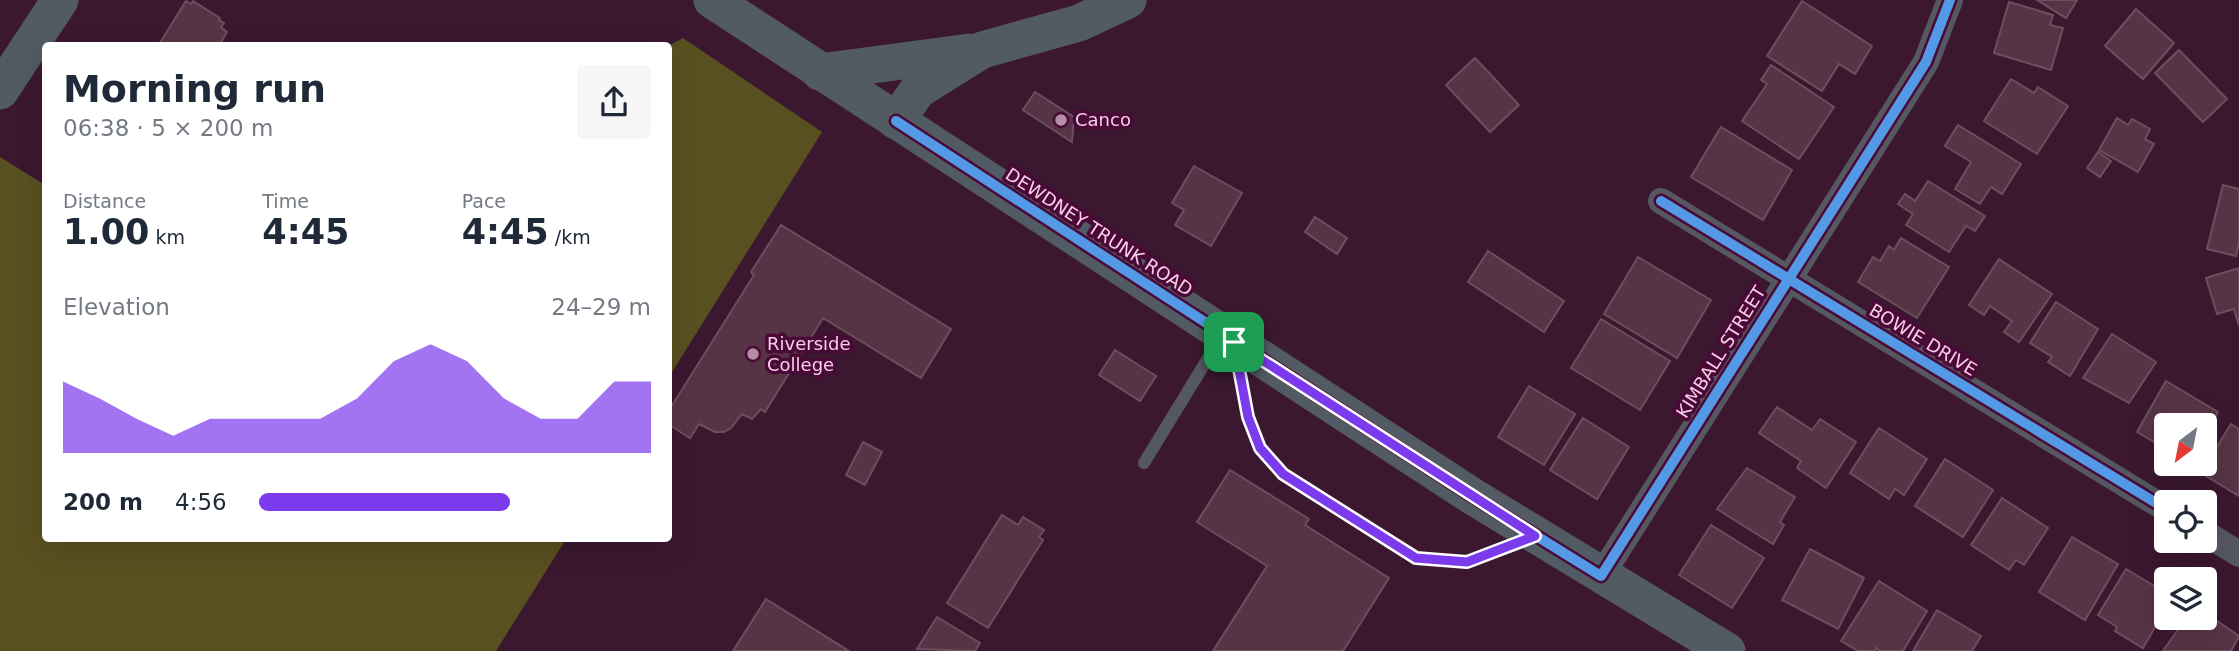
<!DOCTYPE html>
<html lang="en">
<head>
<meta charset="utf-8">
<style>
  body { margin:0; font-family:"DejaVu Sans",sans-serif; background:#f6f6f7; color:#1f2937; height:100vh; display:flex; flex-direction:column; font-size:26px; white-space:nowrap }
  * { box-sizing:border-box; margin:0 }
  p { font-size:23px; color:#747a83 }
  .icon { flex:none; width:38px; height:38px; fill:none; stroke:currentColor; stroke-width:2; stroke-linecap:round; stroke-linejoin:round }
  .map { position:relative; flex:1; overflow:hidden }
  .panel { position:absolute; left:42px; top:42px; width:630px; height:500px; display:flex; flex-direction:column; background:#fff; border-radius:7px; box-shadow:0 7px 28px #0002 }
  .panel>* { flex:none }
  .needle { width:46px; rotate:212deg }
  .tools { position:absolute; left:2154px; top:413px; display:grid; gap:14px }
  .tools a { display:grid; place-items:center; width:63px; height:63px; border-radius:7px; background:#fff; box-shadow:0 7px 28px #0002; font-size:35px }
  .pin { position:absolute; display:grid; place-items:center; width:60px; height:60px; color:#fff; margin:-30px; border-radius:14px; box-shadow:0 4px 10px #0006 }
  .round { display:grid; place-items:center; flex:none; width:74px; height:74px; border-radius:7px; background:#f6f6f7 }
  .overview { display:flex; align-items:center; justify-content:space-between; height:119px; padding:0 21px }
  h1 { font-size:38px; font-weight:800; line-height:52px }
  .metrics { display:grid; grid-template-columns:repeat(3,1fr); gap:10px; height:119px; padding:7px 21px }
  .metrics div { display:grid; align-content:center }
  .metrics b { font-size:35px; font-weight:800 }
  .metrics small { font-size:19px; font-weight:400 }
  .metrics p { font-size:19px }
  .chart { height:196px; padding:14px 21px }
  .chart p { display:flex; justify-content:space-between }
  .chart svg { width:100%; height:126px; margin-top:7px; fill:#7c3aed; opacity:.7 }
  ul { padding:0 21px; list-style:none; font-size:23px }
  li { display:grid; grid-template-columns:112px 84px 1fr; align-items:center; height:52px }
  li i { height:18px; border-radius:9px; background:#7c3aed }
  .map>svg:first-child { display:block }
  .forest { fill:#595021 }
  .building { fill:#563446; stroke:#6e4e5d; stroke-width:2 }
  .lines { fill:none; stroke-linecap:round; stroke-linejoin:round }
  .lane { stroke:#555861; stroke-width:12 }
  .street { stroke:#555861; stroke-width:26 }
  .secondary { stroke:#525b64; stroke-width:37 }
  .cycleway-casing { stroke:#4a0936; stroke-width:15 }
  .cycleway { stroke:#5399e6; stroke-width:10 }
  .route-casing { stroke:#fff; stroke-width:14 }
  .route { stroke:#7c3aed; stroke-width:9 }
  .poi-dot { fill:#b68fa6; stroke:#4a0936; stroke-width:2.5 }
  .labels { text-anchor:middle; stroke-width:7; stroke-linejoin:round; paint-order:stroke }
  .poi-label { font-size:18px; fill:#f8cfe6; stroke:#4a0936; text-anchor:start }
  .street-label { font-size:18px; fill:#f8cfe6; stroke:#4a0936 }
</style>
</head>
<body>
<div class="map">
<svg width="2239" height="651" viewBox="0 0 2239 651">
  <rect width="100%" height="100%" fill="#3b1830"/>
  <g class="forest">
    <polygon points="683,38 822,132 669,377 668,46"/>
    <polygon points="0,157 45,185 46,539 566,539 496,651 0,651"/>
  </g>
  <g class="building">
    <polygon points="2037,0 2077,0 2066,18"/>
    <polygon points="186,1 191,4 193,1 220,18 219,20 224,23 221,27 227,32 219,46 158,46"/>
    <polygon points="1802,1 1872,46 1855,74 1839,64 1822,91 1767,56"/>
    <polygon points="2009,2 2053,15 2050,25 2063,28 2051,70 1994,53"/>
    <polygon points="2136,9 2174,43 2143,79 2105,46"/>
    <polygon points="2179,50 2227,99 2203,122 2155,73"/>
    <polygon points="1475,58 1519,105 1490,132 1446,85"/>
    <polygon points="1771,65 1834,107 1799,159 1742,121 1767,84 1761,80"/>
    <polygon points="2011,79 2034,93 2038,87 2068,106 2037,154 1984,121"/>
    <polygon points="1035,92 1074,117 1072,142 1023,110"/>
    <polygon points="2117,118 2128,125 2132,119 2150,129 2145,139 2154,144 2138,172 2099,150"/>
    <polygon points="1958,125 2021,164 2002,194 1991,187 1980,204 1955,189 1971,162 1945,146"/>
    <polygon points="1721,127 1792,170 1763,220 1691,177"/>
    <polygon points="2098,152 2111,161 2100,177 2087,168"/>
    <polygon points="1194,166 1242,193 1211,246 1175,225 1184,210 1172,203"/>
    <polygon points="1928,181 1985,216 1975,231 1966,226 1949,252 1906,225 1913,214 1898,204 1905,194 1915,201"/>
    <polygon points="2223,185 2239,189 2239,243 2236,256 2207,249"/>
    <polygon points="1315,217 1347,238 1337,254 1305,232"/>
    <polygon points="781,225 951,329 921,378 823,318 765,412 761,409 752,419 742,414 731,428 724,432 715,432 699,424 690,438 668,424 668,412 754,275 751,272"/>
    <polygon points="1901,238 1949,267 1917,318 1858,282 1873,257 1880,261 1889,246 1894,250"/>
    <polygon points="1488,251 1564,301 1544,332 1468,282"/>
    <polygon points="1638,257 1711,300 1677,358 1604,314"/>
    <polygon points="1999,259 2052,294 2019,342 2004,332 2012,321 1990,306 1984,315 1969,305"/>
    <polygon points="2239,268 2239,326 2234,309 2217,314 2206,278"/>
    <polygon points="2056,302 2098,329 2070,376 2048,362 2052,357 2030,343"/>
    <polygon points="1601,319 1670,361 1640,410 1571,368"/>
    <polygon points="2112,334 2156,362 2129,403 2083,378"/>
    <polygon points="1115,350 1156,376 1140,401 1099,375"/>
    <polygon points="2166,381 2218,412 2205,433 2205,425 2166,425 2166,449 2137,432"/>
    <polygon points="1529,386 1575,414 1544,465 1498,437"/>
    <polygon points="1777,407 1812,430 1820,419 1856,442 1826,488 1797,468 1801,461 1759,433"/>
    <polygon points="1583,418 1629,447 1597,499 1550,470"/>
    <polygon points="2231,424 2239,429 2239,496 2201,473"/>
    <polygon points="1879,428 1927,459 1904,495 1895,489 1889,499 1850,473"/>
    <polygon points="863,442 882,452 865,485 846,475"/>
    <polygon points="1945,459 1993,490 1963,537 1915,506"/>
    <polygon points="1747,468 1795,497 1780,522 1784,525 1773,544 1717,509"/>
    <polygon points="1230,470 1309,519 1305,525 1389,578 1343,651 1213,651 1267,566 1197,522"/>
    <polygon points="2002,498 2048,528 2024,565 2016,560 2009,570 1971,545"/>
    <polygon points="1002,515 1018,525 1023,517 1044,530 1039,537 1043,540 988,628 947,603"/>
    <polygon points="1711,525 1764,558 1732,608 1679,575"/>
    <polygon points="2072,537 2118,564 2085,620 2039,592"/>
    <polygon points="1810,549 1864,578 1838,629 1782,600"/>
    <polygon points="2126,569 2166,593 2166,608 2143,648 2115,631 2117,627 2098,615"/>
    <polygon points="1879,581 1927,611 1903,651 1880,651 1876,648 1875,651 1858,651 1841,641"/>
    <polygon points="766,599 849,651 733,651"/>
    <polygon points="1937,610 1981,636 1972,651 1913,651"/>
    <polygon points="2210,616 2239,636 2231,651 2163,651 2186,618 2198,618 2205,622"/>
    <polygon points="937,617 980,643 975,651 917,649"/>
  </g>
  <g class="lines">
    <g class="lane">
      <polyline points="1236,349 1248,417 1260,448 1283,474 1416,558 1467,562 1529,538"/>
      <polyline points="1144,463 1221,337"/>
    </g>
    <g class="street">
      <polyline points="1661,201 2166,509"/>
      <polyline points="2205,533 2239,554"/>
      <polyline points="1601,576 1926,62 1950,0"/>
    </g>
    <g class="secondary">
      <polyline points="712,0 1472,496 1727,651"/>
      <polyline points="820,72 970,52"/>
      <polyline points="0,91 60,0"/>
      <polyline points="896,121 918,90 982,50 1079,23 1128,0"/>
    </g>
    <g class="cycleway-casing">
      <g id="cycleway">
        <polyline points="896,121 1472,496 1601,576 1926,62 1950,0"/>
        <polyline points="1661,201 2166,509"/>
      </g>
    </g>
    <use href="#cycleway" class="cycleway"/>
  </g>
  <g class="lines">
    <g class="route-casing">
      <polygon id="route" points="1234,342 1535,536 1467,562 1416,558 1283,474 1260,448 1248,417"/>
    </g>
    <use href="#route" class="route"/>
  </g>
  <g class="poi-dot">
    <circle cx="1061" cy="120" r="7"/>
    <circle cx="753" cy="354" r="7"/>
  </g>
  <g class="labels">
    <g class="poi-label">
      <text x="1075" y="126">Canco</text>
      <text x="767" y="350">Riverside<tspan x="767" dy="21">College</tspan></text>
    </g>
    <g class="street-label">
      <text transform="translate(1099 232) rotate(33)" y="6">DEWDNEY TRUNK ROAD</text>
      <text transform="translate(1923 340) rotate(31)" y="6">BOWIE DRIVE</text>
      <text transform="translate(1721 352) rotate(-58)" y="6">KIMBALL STREET</text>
    </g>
  </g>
</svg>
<div class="tools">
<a><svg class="needle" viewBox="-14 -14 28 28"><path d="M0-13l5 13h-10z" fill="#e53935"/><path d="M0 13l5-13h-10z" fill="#747a83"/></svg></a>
<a><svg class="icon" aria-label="locate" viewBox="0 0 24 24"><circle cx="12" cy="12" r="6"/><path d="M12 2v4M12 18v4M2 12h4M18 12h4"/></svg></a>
<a><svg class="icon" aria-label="layers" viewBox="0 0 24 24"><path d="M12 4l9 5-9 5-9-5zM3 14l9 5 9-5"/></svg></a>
</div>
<div class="pin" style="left:1234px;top:342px;background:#1e9e55"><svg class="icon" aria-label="arrive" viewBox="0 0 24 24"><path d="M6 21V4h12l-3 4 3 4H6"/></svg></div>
<section class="panel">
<div class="overview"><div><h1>Morning run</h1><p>06:38 · 5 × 200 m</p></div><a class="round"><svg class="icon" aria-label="share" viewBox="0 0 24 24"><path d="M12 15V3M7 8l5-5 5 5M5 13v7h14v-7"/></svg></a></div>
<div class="metrics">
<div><p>Distance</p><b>1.00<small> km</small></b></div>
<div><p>Time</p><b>4:45</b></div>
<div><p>Pace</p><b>4:45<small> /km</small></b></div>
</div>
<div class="chart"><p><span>Elevation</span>24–29 m</p>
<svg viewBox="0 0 160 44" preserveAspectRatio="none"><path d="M0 44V19L10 25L20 32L30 38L40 32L50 32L60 32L70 32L80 25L90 12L100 6L110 12L120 25L130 32L140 32L150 19L160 19V44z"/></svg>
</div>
<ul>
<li><b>200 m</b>4:56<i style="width:64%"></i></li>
</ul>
</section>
</div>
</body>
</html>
